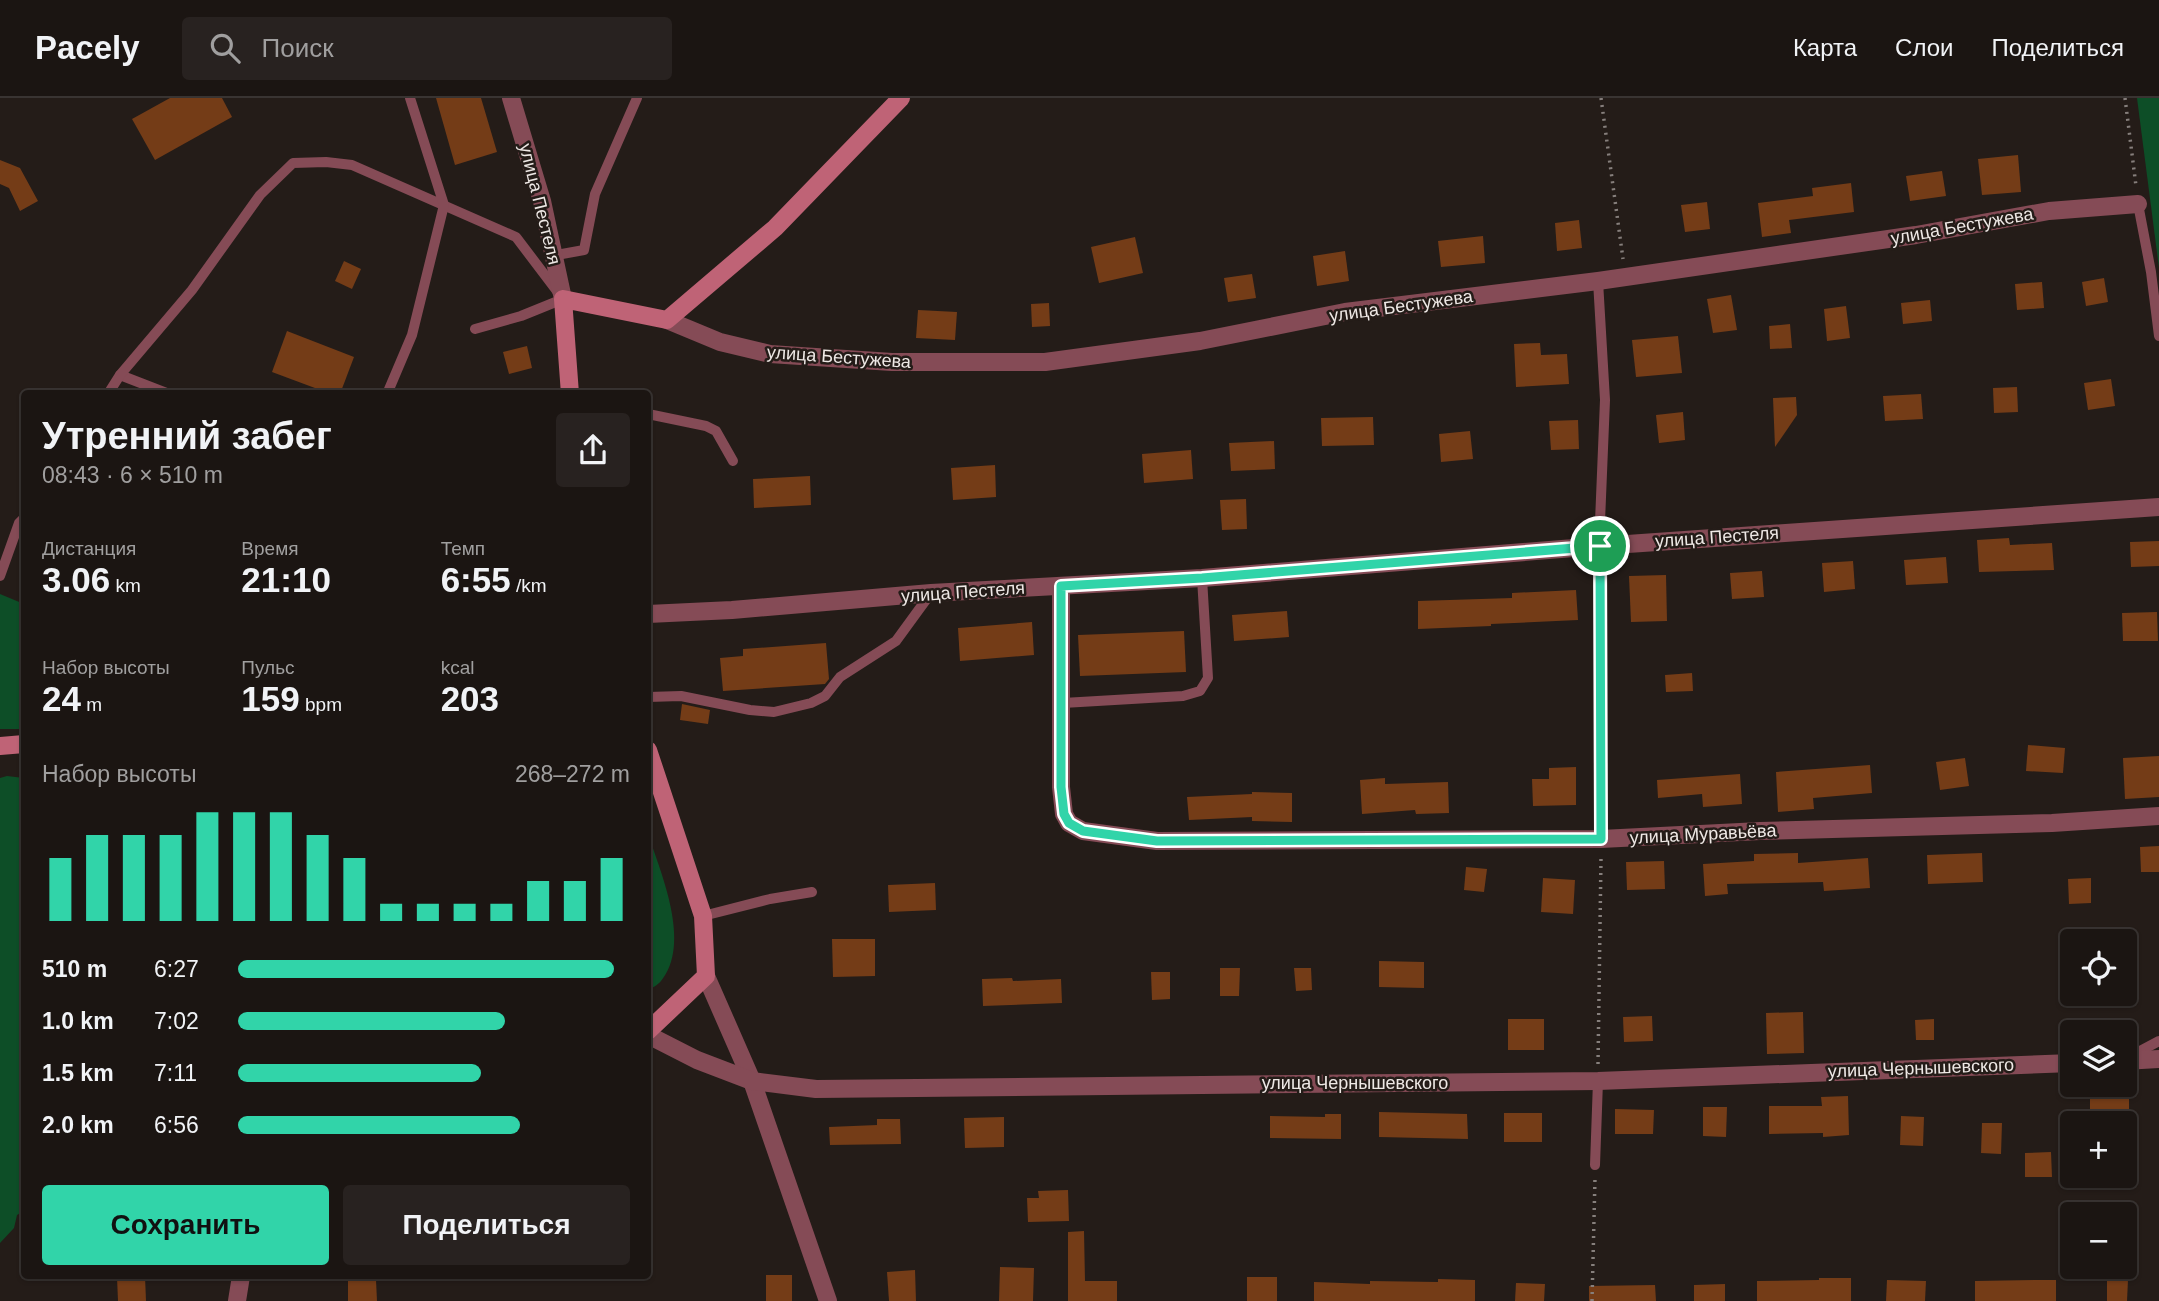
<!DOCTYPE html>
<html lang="ru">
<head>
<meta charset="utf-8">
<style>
  body { margin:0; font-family:Arial,sans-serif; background:#282220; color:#f1f3f6; height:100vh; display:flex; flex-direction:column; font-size:26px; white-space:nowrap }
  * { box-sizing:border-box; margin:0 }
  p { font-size:23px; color:#a09f9f }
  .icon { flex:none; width:38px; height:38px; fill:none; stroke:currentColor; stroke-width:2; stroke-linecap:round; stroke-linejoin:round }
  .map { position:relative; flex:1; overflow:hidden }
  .sheet { position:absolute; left:21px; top:292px; width:630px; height:889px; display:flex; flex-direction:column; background:#1b1512; border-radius:7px; box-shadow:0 2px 5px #0004,0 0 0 2px #393432 }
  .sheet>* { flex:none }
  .tools { position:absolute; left:2060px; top:831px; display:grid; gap:14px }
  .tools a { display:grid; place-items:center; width:77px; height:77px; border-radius:7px; background:#1b1512; box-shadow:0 2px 5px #0004,0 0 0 2px #393432; font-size:35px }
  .pin { position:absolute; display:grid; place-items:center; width:60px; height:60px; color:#fff; margin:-30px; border:4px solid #fff; border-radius:50%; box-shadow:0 2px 7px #0007 }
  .round { display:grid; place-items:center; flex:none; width:74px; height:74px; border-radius:7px; background:#282220 }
  .headline { display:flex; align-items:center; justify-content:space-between; height:119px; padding:0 21px }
  h1 { font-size:38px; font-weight:600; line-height:52px }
  .figures { display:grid; grid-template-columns:repeat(3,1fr); gap:10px; height:119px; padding:7px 21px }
  .figures div { display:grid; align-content:center }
  .figures b { font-size:35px; font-weight:600 }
  .figures small { font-size:19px; font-weight:400 }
  .figures p { font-size:19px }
  .chart { height:196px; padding:14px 21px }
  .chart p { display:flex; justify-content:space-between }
  .chart svg { width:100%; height:126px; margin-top:7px; stroke:#31d4a9; stroke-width:6 }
  .action { display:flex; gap:14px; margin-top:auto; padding:14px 21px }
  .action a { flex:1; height:80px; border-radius:7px; background:#31d4a9; color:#111; font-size:28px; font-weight:600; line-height:80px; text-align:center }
  .action a+a { background:#282220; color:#f1f3f6 }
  ul { padding:0 21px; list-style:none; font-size:23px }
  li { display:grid; grid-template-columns:112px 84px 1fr; align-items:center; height:52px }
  li i { height:18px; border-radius:9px; background:#31d4a9 }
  header { display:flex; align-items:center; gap:42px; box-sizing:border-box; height:98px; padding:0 35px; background:#1b1512; border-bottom:2px solid #393432 }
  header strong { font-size:33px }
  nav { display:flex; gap:38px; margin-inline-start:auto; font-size:24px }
  .search { width:490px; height:63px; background:#282220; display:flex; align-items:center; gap:18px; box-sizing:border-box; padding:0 24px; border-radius:7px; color:#a09f9f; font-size:26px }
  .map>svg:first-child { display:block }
  .green { fill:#0d4e27 }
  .building { fill:#743c17 }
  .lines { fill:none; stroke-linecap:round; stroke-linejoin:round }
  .path { stroke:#867f7c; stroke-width:3.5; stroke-dasharray:2 5; stroke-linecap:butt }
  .lane { stroke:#854b56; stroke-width:10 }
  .street { stroke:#854b56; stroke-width:18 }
  .secondary { stroke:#bf6376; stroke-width:18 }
  .route-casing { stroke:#fff; stroke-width:14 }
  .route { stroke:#31d4a9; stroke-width:9 }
  .labels { text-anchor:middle; stroke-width:5; stroke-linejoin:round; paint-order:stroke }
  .street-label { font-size:18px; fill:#eee8e5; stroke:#241c18 }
</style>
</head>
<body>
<header>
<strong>Pacely</strong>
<div class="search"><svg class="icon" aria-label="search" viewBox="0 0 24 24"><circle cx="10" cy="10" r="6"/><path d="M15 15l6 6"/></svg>Поиск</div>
<nav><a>Карта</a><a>Слои</a><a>Поделиться</a></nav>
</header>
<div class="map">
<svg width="2159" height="1203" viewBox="0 0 2159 1203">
  <rect width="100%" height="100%" fill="#241c18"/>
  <g class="green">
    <polygon points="2137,0 2159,0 2159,170"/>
    <polygon points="0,496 24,506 24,631 0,631"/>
    <polygon points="7,678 24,680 24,1113 17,1117 14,1130 0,1145 0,680"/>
    <path d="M648,736C661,775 692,846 661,883C658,887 651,890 648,893Z"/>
  </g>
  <g class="building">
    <polygon points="170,0 222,0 232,19 155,62 132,21"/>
    <polygon points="436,0 481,0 497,54 455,67"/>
    <polygon points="2018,57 2021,94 1982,97 1978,61"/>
    <polygon points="0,62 20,70 38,103 20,113 9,90 0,86"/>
    <polygon points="1942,73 1946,98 1910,103 1906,78"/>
    <polygon points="1851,85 1854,114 1789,122 1791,135 1762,139 1758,105 1813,98 1812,90"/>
    <polygon points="1707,104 1710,131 1685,134 1681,107"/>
    <polygon points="1579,122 1582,150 1557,153 1555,125"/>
    <polygon points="1483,138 1485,165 1441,169 1438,143"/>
    <polygon points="1135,139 1143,175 1099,185 1091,149"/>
    <polygon points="1345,153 1349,183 1317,188 1313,158"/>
    <polygon points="344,163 361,171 352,191 335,183"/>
    <polygon points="1252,176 1256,200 1228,204 1224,180"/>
    <polygon points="2104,180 2108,204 2086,208 2082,184"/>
    <polygon points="2042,184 2044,210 2017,212 2015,186"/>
    <polygon points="1731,197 1737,232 1713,235 1707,201"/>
    <polygon points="1930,202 1932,223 1903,226 1901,205"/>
    <polygon points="1049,205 1050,228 1032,229 1031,206"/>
    <polygon points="1846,208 1850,240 1827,243 1824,211"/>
    <polygon points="918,212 957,214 955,242 916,240"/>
    <polygon points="1790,226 1792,250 1770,251 1769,228"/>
    <polygon points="287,233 354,259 340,296 331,296 272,274"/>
    <polygon points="1678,238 1682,275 1636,279 1632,242"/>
    <polygon points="1540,245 1541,257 1567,256 1569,286 1516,289 1514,246"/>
    <polygon points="527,248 532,270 509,276 503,254"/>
    <polygon points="2111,281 2115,308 2088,312 2084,285"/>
    <polygon points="2017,289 2018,314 1994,315 1993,290"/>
    <polygon points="1921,296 1923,321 1885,323 1883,298"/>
    <polygon points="1796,299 1797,317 1775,349 1773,300"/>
    <polygon points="1683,314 1685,342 1659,345 1656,317"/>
    <polygon points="1373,319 1374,347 1322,348 1321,320"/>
    <polygon points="1578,322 1579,351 1551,352 1549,323"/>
    <polygon points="1470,333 1473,361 1441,364 1439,336"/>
    <polygon points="1274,343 1275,371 1231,373 1229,345"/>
    <polygon points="1191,352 1193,381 1144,385 1142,356"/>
    <polygon points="995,367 996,399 953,402 951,370"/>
    <polygon points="810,378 811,407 754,410 753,381"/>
    <polygon points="1246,401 1247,431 1222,432 1220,402"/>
    <polygon points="2009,440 2010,447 2052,445 2054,472 1979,474 1977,442"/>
    <polygon points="2159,443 2159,468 2131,469 2130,444"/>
    <polygon points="1946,459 1948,485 1906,487 1904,462"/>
    <polygon points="1853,463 1855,491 1824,494 1822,465"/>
    <polygon points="1762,473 1764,499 1732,501 1730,475"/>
    <polygon points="1666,477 1667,523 1631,524 1629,478"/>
    <polygon points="1576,492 1578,522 1491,526 1491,528 1418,531 1418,503 1512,500 1512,495"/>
    <polygon points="1287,513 1289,539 1234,543 1232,517"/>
    <polygon points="2157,514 2158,543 2123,543 2122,515"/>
    <polygon points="1032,524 1034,557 960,563 958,530"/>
    <polygon points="1184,533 1186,574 1080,578 1078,537"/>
    <polygon points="826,545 829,581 825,586 723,593 720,560 743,558 743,551"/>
    <polygon points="1692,575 1693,593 1666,594 1665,577"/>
    <polygon points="682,606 710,612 708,626 680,622"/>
    <polygon points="2028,647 2065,650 2063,675 2026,673"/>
    <polygon points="2159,658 2159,699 2125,701 2123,660"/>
    <polygon points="1965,660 1969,688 1940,692 1936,664"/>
    <polygon points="1870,667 1872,695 1813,700 1814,711 1778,714 1776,674"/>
    <polygon points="1576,669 1576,707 1533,708 1532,681 1549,681 1549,670"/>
    <polygon points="1740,676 1742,706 1703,709 1702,696 1658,700 1657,682"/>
    <polygon points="1385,680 1385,686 1448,684 1449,715 1416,716 1415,712 1362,716 1360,682"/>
    <polygon points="1252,694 1292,695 1292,724 1252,723 1252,719 1189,722 1187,699 1252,696"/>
    <polygon points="2159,748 2159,774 2141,774 2140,749"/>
    <polygon points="1798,755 1798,765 1868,760 1870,790 1824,793 1823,784 1727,786 1728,796 1705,798 1703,766 1754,763 1754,756"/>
    <polygon points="1982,755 1983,784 1928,786 1927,757"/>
    <polygon points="1664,763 1665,791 1627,792 1626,764"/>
    <polygon points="1466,769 1487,771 1484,794 1464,792"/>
    <polygon points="1543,780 1575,782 1573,816 1541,814"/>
    <polygon points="2091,780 2091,805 2069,806 2068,781"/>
    <polygon points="935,785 936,812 889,814 888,787"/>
    <polygon points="832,841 875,841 875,878 833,879"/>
    <polygon points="1379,863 1424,864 1424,890 1379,889"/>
    <polygon points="1220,870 1240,870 1239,898 1220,898"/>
    <polygon points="1294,870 1311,870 1312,892 1296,893"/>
    <polygon points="1151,874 1170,874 1170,901 1152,902"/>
    <polygon points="1012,880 1013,883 1061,881 1062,905 983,908 982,881"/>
    <polygon points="1803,914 1804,955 1767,956 1766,915"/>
    <polygon points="1652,918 1653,943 1624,944 1623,919"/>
    <rect x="1508" y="921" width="36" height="31"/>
    <polygon points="1934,921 1934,942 1916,942 1915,922"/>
    <rect x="2090" y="987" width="39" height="39"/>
    <polygon points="1848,998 1849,1037 1823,1039 1823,1035 1769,1036 1769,1008 1822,1008 1821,999"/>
    <polygon points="1703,1009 1727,1009 1726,1039 1703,1038"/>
    <polygon points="1615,1011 1654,1012 1653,1036 1615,1036"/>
    <polygon points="1379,1014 1467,1016 1468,1041 1379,1039"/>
    <rect x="1504" y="1015" width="38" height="29"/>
    <polygon points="1325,1016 1341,1016 1341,1041 1270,1040 1270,1018 1325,1019"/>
    <polygon points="1901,1018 1924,1019 1923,1048 1900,1047"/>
    <polygon points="1004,1019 1004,1049 965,1050 964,1020"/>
    <polygon points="877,1021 900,1021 901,1046 830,1047 829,1029 877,1027"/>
    <polygon points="1982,1025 2002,1025 2001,1056 1981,1055"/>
    <polygon points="2051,1054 2052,1079 2025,1079 2025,1055"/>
    <polygon points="1068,1092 1069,1123 1028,1124 1027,1100 1039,1100 1038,1093"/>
    <polygon points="1084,1133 1085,1183 1117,1183 1117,1203 1068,1203 1068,1134"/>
    <polygon points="1000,1169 1034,1170 1033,1203 999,1203"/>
    <polygon points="915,1172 916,1203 889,1203 887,1174"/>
    <rect x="766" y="1177" width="26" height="26"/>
    <polygon points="145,1178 146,1203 118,1203 117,1179"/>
    <rect x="1247" y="1179" width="30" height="24"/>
    <polygon points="1819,1180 1851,1180 1851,1203 1757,1203 1757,1183 1819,1182"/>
    <polygon points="1438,1181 1475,1182 1475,1203 1314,1203 1314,1184 1370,1186 1370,1183 1438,1184"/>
    <polygon points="376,1182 377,1203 348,1203 348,1183"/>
    <polygon points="1887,1182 1926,1183 1925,1203 1886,1203"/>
    <polygon points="2036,1182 2056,1182 2056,1203 1975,1203 1975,1183"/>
    <polygon points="2107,1182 2128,1182 2127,1203 2107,1203"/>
    <polygon points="1516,1185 1545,1186 1544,1203 1515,1203"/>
    <polygon points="1725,1186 1725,1203 1694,1203 1694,1187"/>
    <polygon points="1655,1187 1656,1203 1589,1203 1589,1188"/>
  </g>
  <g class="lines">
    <g class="path">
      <polyline points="1601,0 1623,161"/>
      <polyline points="2125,0 2136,88"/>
      <polyline points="1598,966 1601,760"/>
      <polyline points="1592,1203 1595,1080"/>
    </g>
    <g class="lane">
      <polyline points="2138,106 2151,174 2159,238"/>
      <polyline points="554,161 562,156 584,152 595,96 637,0"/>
      <polyline points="1598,183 1605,302 1599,448 1601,741"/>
      <polyline points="120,277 169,296"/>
      <polyline points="108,296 120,277 192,192 260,97 293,65 326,64 352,67 516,139 563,201 521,218 475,231"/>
      <polyline points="387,296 412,237 444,107 410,0"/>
      <polyline points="648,316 706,328 716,333 733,363"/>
      <polyline points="0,478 19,425 24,420"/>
      <polyline points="648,599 681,598 750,612 774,614 811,605 825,598 840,579 896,543 931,495"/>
      <polyline points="1063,605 1183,598 1200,593 1208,580 1202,480"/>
      <polyline points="703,818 770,801 812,794"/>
      <polyline points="2127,960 2159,943"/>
      <polyline points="1595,1067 1598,983"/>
    </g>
    <g class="street">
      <polyline points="511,0 542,103 563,201"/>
      <polyline points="667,222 720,244 770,256 892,264 1045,264 1200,243 1345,214 1598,183 1916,137 2049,113 2138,106"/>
      <polyline points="1061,488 1061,689 1064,716 1069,725 1083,733 1157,743 1601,741 1760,733 2052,725 2159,718"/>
      <polyline points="648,516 732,512 931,495 1202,480 1599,448 2159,409"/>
      <polyline points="706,878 752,983 828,1203"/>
      <polyline points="648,937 697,962 752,983 816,991 1598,983 2072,965"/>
      <polyline points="2124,963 2159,961"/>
      <polyline points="237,1203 241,1178"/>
    </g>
    <g class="secondary">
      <polyline points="570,296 563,201 667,222 775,130 901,0"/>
      <polyline points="0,648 24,646"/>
      <polyline points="648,652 703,818 706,878 648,933"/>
    </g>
  </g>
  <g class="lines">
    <g class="route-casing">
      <polygon id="route" points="1600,448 1601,741 1157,743 1083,733 1069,725 1064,716 1061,689 1061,488 1202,480"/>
    </g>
    <use href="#route" class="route"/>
  </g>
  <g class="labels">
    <g class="street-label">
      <text transform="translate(540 106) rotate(76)" y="6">улица Пестеля</text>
      <text transform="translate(1962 128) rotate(-10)" y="6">улица Бестужева</text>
      <text transform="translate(1401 208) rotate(-8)" y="6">улица Бестужева</text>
      <text transform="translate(839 259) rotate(4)" y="6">улица Бестужева</text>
      <text transform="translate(1717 439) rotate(-4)" y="6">улица Пестеля</text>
      <text transform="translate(963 494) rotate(-4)" y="6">улица Пестеля</text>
      <text transform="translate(1703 736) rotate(-3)" y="6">улица Муравьёва</text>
      <text transform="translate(1921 970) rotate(-2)" y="6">улица Чернышевского</text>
      <text x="1355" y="991">улица Чернышевского</text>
    </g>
  </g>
</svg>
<div class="tools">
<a><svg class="icon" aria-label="locate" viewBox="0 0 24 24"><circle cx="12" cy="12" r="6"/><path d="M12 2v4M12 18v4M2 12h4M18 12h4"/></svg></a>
<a><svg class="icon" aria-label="layers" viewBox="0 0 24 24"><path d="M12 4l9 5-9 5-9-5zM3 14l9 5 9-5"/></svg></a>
<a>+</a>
<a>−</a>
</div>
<div class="pin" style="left:1600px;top:448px;background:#1e9e55"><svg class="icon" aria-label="arrive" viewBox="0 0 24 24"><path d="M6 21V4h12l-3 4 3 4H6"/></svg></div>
<section class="sheet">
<div class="headline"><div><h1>Утренний забег</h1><p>08:43 · 6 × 510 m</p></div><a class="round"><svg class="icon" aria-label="share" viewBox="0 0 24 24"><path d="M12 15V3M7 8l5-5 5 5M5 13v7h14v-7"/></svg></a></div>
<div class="figures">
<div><p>Дистанция</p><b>3.06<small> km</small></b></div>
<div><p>Время</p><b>21:10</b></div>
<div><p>Темп</p><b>6:55<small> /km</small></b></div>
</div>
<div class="figures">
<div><p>Набор высоты</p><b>24<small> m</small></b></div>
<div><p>Пульс</p><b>159<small> bpm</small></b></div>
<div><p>kcal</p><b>203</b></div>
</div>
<div class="chart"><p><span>Набор высоты</span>268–272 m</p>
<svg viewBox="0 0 160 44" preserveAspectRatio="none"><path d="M5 44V22M15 44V14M25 44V14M35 44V14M45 44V6M55 44V6M65 44V6M75 44V14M85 44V22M95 44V38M105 44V38M115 44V38M125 44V38M135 44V30M145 44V30M155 44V22"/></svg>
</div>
<ul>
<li><b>510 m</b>6:27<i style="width:96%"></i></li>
<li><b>1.0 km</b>7:02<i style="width:68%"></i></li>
<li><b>1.5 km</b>7:11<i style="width:62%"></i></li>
<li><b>2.0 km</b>6:56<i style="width:72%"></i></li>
</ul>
<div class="action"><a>Сохранить</a><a>Поделиться</a></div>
</section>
</div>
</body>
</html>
